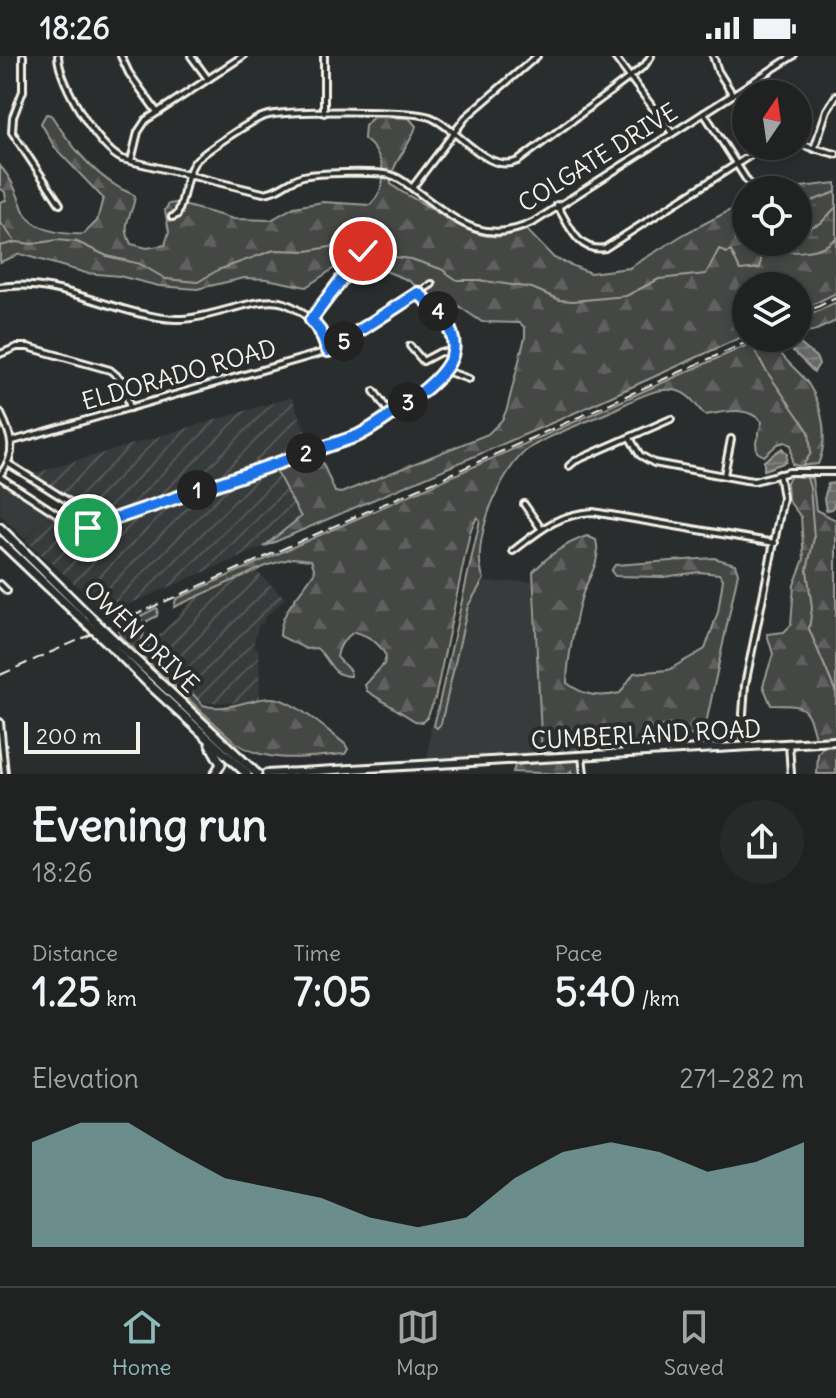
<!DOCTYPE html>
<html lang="en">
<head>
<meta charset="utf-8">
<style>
  body { margin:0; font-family:Delius,sans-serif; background:#282a2a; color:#f1f3f6; height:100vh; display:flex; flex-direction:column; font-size:30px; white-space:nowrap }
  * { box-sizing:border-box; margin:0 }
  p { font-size:26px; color:#a2a4a5 }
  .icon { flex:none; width:44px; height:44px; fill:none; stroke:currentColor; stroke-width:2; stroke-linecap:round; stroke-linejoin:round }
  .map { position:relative; height:718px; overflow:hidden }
  .sheet { display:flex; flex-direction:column; background:#202222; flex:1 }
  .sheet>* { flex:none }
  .needle { width:52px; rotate:13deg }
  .buttons { position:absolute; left:732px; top:24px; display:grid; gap:16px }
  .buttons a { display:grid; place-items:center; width:80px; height:80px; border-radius:50%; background:#202222; box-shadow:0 4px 12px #0003,0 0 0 2px #3d3f40; font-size:40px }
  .scale { position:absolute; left:24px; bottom:20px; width:116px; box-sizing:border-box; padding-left:8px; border:4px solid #f4f1e8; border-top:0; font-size:22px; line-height:28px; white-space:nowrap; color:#f4f1e8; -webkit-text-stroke:6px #2a2d2e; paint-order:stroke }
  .pin { position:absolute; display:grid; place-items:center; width:68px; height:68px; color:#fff; margin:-34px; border:4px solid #fff; border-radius:50%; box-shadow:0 2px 8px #0007 }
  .km { position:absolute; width:40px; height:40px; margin:-20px; border-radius:50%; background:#222; color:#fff; font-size:22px; line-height:40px; text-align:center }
  .round { display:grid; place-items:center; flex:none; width:84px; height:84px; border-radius:42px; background:#282a2a }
  .overview { display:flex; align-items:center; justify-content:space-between; height:136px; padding:0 32px }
  h1 { font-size:44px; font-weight:700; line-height:60px }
  .figures { display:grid; grid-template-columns:repeat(3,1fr); gap:12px; height:136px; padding:8px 32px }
  .figures div { display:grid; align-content:center }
  .figures b { font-size:40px; font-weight:700 }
  .figures small { font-size:22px; font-weight:400 }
  .figures p { font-size:22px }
  .chart { height:224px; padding:16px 32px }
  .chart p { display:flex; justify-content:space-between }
  .chart svg { width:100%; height:144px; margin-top:8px; fill:#8bbbb9; opacity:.7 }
  .status { display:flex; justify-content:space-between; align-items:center; height:56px; padding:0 40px; background:#202222; direction:ltr }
  .status svg { height:22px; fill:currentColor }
  .tabs { display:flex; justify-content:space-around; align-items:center; height:112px; border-top:2px solid #3d3f40; background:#202222; font-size:22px; color:#a2a4a5 }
  .tabs a { display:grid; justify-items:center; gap:4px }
  .tabs .active { color:#8bbbb9 }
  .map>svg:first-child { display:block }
  .built { fill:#373a3a }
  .industrial { fill:url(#industrial-furrows) }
  .forest { fill:url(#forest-firs); stroke:#9c9c96; stroke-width:2 }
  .wetland { fill:url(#wetland-marsh); stroke:#9c9c96; stroke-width:2 }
  .water { fill:url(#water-rules); stroke:#9f9f9a; stroke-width:2 }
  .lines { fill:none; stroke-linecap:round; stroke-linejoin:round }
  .stream { stroke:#9f9f9a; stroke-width:2 }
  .minor-casing { stroke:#f4f1e8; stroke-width:10 }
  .major-casing { stroke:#f4f1e8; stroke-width:12 }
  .highway-casing { stroke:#f4f1e8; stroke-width:13 }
  .minor { stroke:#2a2d2e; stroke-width:4 }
  .major { stroke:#2a2d2e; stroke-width:6 }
  .highway { stroke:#2a2d2e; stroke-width:7 }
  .rail { stroke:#f4f1e8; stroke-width:2; stroke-dasharray:12 6; stroke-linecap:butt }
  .highway-bridge-casing { stroke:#f4f1e8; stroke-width:13; stroke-linecap:butt }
  .highway-bridge { stroke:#2a2d2e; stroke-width:7 }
  .route-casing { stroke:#fff; stroke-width:16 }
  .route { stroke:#1a73e8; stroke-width:10 }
  .labels { text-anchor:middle; stroke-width:8; stroke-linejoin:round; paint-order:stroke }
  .street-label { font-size:24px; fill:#f4f1e8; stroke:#2a2d2e }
</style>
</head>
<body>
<div class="status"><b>18:26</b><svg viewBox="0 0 49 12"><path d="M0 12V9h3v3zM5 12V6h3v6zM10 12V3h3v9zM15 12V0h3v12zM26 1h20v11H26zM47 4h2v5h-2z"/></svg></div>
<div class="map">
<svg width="836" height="718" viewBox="0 0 836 718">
  <defs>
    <pattern id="industrial-furrows" width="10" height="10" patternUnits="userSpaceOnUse" patternTransform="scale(2)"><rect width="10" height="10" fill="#373a3a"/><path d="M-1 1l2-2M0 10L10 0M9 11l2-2" fill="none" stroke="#555756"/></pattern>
    <pattern id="forest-firs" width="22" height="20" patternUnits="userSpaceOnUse" patternTransform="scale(2)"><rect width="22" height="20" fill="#444645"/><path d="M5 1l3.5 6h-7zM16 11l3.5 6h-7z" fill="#606160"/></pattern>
    <pattern id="wetland-marsh" width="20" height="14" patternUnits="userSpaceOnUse" patternTransform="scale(2)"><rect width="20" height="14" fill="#444645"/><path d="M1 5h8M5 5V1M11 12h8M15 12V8" fill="none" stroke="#606160"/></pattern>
    <pattern id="water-rules" width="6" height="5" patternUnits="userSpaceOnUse" patternTransform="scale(2)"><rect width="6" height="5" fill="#676866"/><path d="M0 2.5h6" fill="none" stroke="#7d7e7c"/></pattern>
  </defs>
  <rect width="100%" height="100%" fill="#2a2d2e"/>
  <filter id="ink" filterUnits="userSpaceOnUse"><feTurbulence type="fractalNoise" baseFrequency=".0125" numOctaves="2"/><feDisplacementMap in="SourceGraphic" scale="16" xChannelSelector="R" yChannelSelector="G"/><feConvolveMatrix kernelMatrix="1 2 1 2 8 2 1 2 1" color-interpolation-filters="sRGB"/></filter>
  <g filter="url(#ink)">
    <g class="built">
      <polygon points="0,426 51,458 25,483 0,459"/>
      <polygon points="532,525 542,700 427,706 431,670 475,527"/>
    </g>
    <g class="industrial">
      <polygon points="292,341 312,392 271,406 301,461 263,491 108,557 25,484 51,458 82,474 89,475 111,466 32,418"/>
      <polygon points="255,514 285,542 264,563 263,569 259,568 253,589 259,595 260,646 204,647 192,637 172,610 150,589 196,540"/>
    </g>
    <g class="forest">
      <path d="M46,58L51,59C68,85 90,115 118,131C124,135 130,136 135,140C133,160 120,166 131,188L147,192L165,189L169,176L165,154L169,148L176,147L234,163L271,164L294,151L323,146L370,149C391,129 385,99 364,83L365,70L373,61L409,62L416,70C410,92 391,105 391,128C402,138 415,142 428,151C449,164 475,184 502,180C510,179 518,175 526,173L554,202L590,217L629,212L686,177L746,146V186H798V134H773L836,127V237L798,256V230H746V279L561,363L263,491L301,461L277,417C287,404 305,398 321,403L335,436L341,437L488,378L502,364L507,353L525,281V272L520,267L482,266L451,245L432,242L408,224L383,214L359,210L336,211L306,231L267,223L244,222L197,233L159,230L119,220L86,217L20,198L0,206V146L6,144L5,136L0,132V110C12,123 17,137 23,153C31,175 65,179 84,178L97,165L103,142L55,92L41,67Z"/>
      <polygon points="836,246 836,265 814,275 798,277 798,265"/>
      <path d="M763,282H789L783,286L780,296C788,309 801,316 809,329C823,351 829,384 818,408L798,410L792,408L791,389L785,386L778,388L764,400L757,396L756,386L762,366C747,349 726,356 705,359C695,350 692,339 678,335C655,329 629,347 609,356C584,367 554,377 531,391C501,410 468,490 484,523L468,550L441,668L437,672L434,670L480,464L477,461L470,476L435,643L427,662L422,666L415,665L367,635L365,629L384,608L386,600C379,587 369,579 354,576C344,583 339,589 337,601L350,615L351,620C330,621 330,601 316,592L306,593L280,580C280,554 303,536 315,515L311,504L293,502L268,509L174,551L176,543Z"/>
      <path d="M791,420L812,422L816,454L836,464V683L820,684L815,682C807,649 805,649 771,649L763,630L773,598L767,578L784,576L791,569L794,529L804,503L801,461L788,444L787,426Z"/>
      <path d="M587,480L596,484C601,505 592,514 585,532C577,549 567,608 567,627C584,640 600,642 620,637L634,617L668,614L705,593L718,556L723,523L719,518L699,516L664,521L615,520L611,515L615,509L714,502L735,508L738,517L707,663L699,682C669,674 681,659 644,678L640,689L632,692L542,700L533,516C549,499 564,488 587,480Z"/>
      <path d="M156,552L158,553L157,560L147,565L142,584L203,649C225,657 250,642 271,642C292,642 328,675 345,688L348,693L345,698C307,701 269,709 236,687L120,580L119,575L129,566Z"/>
      <polygon points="824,690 836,690 836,718 817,718 818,698"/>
      <polygon points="579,704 582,718 571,718 571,715 568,718 513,716 515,709"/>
    </g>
    <path class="wetland" d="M836,136V182C820,198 782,201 765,186H798V150Z"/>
    <g class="water">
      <polygon points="799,287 816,301 819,308 814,316 789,291"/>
      <polygon points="782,392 787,398 786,406 764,414 764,405"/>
      <polygon points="836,427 836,443 832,453 826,454 824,443 828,428"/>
    </g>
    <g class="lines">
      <g class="stream">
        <polyline points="0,166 14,184"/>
        <polyline points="798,176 821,167 836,151"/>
        <polyline points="0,190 16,186 32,188 57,184 77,186 107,200 140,208 166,223 198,226 218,214 274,194 307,195 347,188 385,200 411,203 441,213 457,224 478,224 532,232 560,244 573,245 626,240 659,223 706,218 719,193 727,197 731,195 740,214 760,212 763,186"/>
        <polyline points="732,253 746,278"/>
        <polyline points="751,287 765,313 809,376 811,397 803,409 810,432 814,482 807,514 812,552 809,573 836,637"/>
      </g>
      <g class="minor-casing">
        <g id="minor">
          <polyline points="23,0 23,35 13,61 12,76 60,148"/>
          <path d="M58,0C59,27 98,92 122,103L263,137C279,136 288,124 303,120C316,117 376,115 390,119C400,121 408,129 416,135C456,164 483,191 534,166L793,0"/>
          <polyline points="121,0 129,17 157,56"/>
          <polyline points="191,0 208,23"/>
          <polyline points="324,0 324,57"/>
          <polyline points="614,0 672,77"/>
          <polyline points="713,0 718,15 733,39"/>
          <polyline points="704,57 753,134"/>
          <polyline points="798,88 836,98"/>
          <polyline points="814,93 827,54 836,40"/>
          <polyline points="131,105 138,76 146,64 243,0"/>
          <polyline points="412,132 466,61 537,0"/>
          <path d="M557,149C569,169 578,197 605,192L765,90"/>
          <path d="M172,161L177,159C185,143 184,121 194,107C200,98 255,62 265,60C285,54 412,54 430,61C458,72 487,119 518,105L630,21L645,9L651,0"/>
          <polyline points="739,182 737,171 746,162"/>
          <path d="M0,231C60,221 116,260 175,263C207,265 259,238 284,247C309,256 318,273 328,295"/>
          <polyline points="312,263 363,195"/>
          <polyline points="410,290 423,305 440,296 452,297"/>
          <polyline points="0,298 17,291 28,291 110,314 122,324 130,352"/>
          <polyline points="446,315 469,323"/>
          <polyline points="374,335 391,359"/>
          <path d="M0,356C12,380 18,397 0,419"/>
          <polyline points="630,382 640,399 654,407 746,424 754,425 789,416 836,416"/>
          <polyline points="13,385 328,295 432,228"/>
          <path d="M9,408L103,467L357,380C376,371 393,357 410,345C461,309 472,280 418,237"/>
          <polyline points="569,410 575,405 671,363"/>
          <polyline points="724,419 731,383"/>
          <polyline points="0,421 77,471 88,472 103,467"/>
          <polyline points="524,448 540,471"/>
          <path d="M513,495C539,475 557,458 593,456L775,487"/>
          <polyline points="0,528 7,535"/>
          <polyline points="0,666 5,718"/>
          <polyline points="789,688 791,718"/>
          <polyline points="745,691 743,658 745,629 783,442 779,418"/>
          <polyline points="582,700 584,718"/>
        </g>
      </g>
      <g class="major-casing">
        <polyline id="major" points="266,718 836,685"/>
      </g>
      <g class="highway-casing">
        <g id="highway">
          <polyline points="0,472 90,561"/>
          <polyline points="0,485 83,564"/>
          <polyline points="112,582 257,718"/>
          <polyline points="106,585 149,628 247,718"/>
          <polyline points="210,688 221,708 215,718"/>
          <polyline points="285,718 289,717"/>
        </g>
      </g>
      <use href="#minor" class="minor"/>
      <use href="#major" class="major"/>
      <use href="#highway" class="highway"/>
      <g class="rail">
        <polyline points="798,260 836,242"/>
        <polyline points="0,619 756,282"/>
      </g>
      <g class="highway-bridge-casing">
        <g id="highway-bridge">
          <polyline points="90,561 112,582"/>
          <polyline points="83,564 106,585"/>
        </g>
      </g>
      <use href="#highway-bridge" class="highway-bridge"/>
    </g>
  </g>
  <g class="lines" filter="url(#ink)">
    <g class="route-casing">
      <path id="route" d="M88,472L357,380C376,371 393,357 410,345C462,308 471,281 418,237L328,295L320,275L311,264L363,195"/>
    </g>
    <use href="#route" class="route"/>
  </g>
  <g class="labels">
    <g class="street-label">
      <text transform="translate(598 102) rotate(-32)" y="8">COLGATE DRIVE</text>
      <text transform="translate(179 319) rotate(-16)" y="8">ELDORADO ROAD</text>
      <text transform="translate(141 581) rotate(44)" y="8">OWEN DRIVE</text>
      <text transform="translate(646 679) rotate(-3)" y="8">CUMBERLAND ROAD</text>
    </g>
  </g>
</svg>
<div class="buttons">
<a><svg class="needle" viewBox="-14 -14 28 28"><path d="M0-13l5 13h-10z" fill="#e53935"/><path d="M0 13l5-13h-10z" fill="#a2a4a5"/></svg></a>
<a><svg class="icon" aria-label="locate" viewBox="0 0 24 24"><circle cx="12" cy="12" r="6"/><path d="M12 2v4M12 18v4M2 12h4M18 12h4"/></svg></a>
<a><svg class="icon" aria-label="layers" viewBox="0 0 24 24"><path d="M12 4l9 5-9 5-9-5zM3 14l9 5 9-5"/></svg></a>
</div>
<div class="scale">200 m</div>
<div class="pin" style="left:88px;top:472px;background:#1e9e55"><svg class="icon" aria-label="arrive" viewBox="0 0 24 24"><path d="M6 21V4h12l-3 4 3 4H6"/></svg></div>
<div class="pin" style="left:363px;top:195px;background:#d93025"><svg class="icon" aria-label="check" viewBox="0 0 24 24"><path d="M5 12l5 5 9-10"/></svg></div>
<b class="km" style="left:197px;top:434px">1</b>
<b class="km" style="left:306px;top:397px">2</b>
<b class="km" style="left:408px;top:346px">3</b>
<b class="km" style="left:438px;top:255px">4</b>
<b class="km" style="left:344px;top:285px">5</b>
</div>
<section class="sheet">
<div class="overview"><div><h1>Evening run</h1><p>18:26</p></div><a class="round"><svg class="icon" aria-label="share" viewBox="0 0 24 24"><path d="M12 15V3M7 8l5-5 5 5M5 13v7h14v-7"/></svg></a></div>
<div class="figures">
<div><p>Distance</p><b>1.25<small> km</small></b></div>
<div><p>Time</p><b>7:05</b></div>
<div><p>Pace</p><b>5:40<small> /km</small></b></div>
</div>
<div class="chart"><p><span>Elevation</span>271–282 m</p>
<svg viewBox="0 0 160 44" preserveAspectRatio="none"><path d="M0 44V12L10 6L20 6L30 15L40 23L50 26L60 29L70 35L80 38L90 35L100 23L110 15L120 12L130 15L140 21L150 18L160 12V44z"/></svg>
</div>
</section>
<nav class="tabs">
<a class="active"><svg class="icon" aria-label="home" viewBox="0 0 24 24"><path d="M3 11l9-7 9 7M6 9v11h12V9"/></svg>Home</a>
<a><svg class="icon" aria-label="map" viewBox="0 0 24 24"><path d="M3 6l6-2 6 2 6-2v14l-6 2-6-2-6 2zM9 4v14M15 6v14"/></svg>Map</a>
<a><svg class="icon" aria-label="saved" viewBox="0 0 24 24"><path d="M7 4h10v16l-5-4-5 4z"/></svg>Saved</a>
</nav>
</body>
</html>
